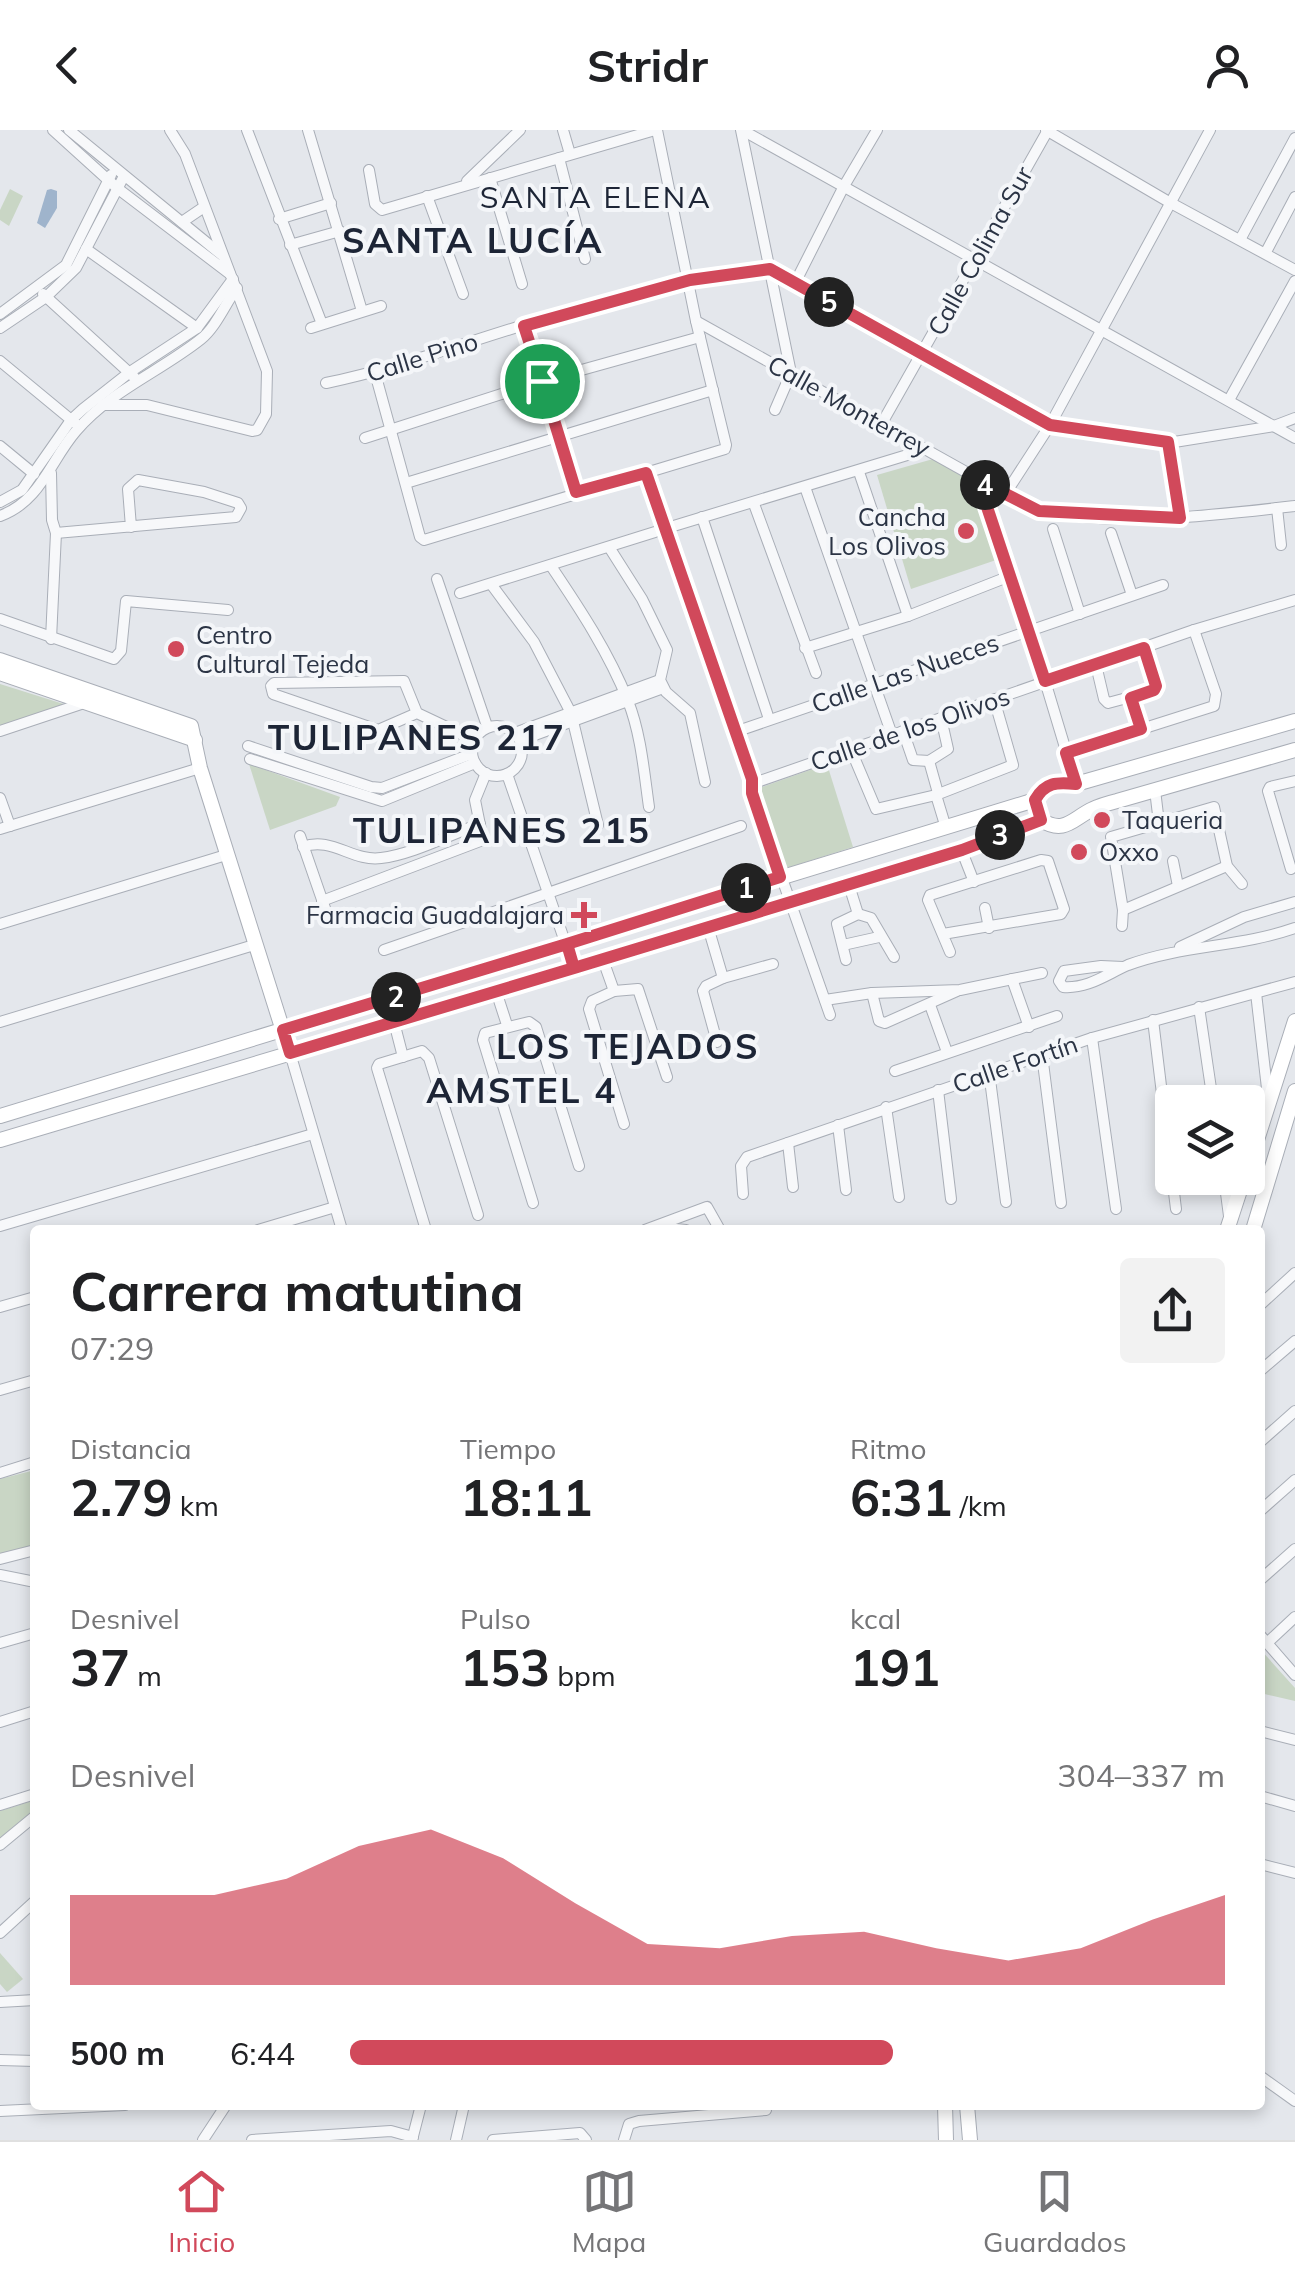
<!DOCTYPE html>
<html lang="es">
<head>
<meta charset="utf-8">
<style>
  body { margin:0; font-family:Mulish,sans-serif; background:#f2f2f2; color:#202124; height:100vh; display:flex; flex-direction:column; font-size:38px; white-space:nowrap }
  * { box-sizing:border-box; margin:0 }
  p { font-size:32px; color:#757577 }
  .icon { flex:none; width:55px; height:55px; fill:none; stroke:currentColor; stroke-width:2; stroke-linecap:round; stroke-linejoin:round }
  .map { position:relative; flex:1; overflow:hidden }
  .drawer { position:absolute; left:30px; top:1095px; width:1235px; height:885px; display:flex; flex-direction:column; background:#fff; border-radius:10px; box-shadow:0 5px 15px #0003 }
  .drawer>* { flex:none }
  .tools { position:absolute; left:1155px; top:955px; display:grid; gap:20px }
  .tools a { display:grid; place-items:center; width:110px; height:110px; border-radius:10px; background:#fff; box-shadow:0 5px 15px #0003; font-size:50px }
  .pin { position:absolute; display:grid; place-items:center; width:85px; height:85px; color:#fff; margin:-42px; border:5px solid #fff; border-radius:50%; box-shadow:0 2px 10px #0007 }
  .km { position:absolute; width:50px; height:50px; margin:-25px; border-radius:50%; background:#222; color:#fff; font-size:28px; line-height:50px; text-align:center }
  .round { display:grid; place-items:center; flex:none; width:105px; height:105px; border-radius:10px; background:#f2f2f2 }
  .head { display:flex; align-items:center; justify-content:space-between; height:170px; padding:0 40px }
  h1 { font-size:55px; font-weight:700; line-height:75px }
  .metrics { display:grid; grid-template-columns:repeat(3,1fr); gap:15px; height:170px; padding:10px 40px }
  .metrics div { display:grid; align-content:center }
  .metrics b { font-size:50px; font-weight:700 }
  .metrics small { font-size:28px; font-weight:400 }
  .metrics p { font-size:28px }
  .chart { height:280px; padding:20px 40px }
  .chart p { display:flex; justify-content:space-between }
  .chart svg { width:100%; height:180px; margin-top:10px; fill:#d1495b; opacity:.7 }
  ul { padding:0 40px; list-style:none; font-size:32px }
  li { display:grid; grid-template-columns:160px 120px 1fr; align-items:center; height:75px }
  li i { height:25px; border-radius:12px; background:#d1495b }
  header { display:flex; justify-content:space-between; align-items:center; height:130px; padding:0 40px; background:#fff; font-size:45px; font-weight:700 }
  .dock { display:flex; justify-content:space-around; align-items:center; height:140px; border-top:2px solid #e0e0e0; background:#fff; font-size:28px; color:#757577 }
  .dock a { display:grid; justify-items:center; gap:5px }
  .dock .active { color:#d1495b }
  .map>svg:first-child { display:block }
  .green { fill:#c9d6c5 }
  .water { fill:#9fb4cc }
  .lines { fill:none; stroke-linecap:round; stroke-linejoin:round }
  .street-casing { stroke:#a9aeb7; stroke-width:12 }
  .secondary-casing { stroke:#a9aeb7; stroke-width:16 }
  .street { stroke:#f7f8fa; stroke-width:10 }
  .secondary { stroke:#fff; stroke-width:14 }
  .route-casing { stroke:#fff; stroke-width:20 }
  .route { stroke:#d1495b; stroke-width:12 }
  .poi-dot { fill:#d1495b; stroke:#f4f6f9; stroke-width:4 }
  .labels { text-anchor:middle; stroke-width:8; stroke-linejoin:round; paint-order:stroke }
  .street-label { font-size:25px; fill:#2b3445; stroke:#f4f6f9 }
  .poi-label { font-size:25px; fill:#2b3445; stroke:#f4f6f9; text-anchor:start }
  .quarter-label { font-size:30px; letter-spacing:2.5px; fill:#1d2536; stroke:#f4f6f9 }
  .district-label { font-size:35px; font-weight:bold; letter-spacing:2.5px; fill:#1d2536; stroke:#f4f6f9 }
</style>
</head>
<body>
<header><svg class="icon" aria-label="back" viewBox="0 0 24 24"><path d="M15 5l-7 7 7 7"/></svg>Stridr<svg class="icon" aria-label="person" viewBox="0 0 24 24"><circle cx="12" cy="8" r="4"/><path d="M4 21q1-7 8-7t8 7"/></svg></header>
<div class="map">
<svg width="1295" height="2010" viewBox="0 0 1295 2010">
  <rect width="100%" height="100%" fill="#e4e7ec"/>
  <g class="green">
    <polygon points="10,59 23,66 9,96 0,90 0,80"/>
    <polygon points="933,329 976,354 1002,428 911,459 877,345"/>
    <polygon points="0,554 70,576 0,598"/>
    <polygon points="249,634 340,667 336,676 270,700"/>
    <polygon points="827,634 853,717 787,738 759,658"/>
    <polygon points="35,1340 35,1417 0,1425 0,1349"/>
    <polygon points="1260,1519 1295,1558 1295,1571 1260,1563"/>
    <polygon points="35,1670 35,1679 0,1708 0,1681"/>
    <polygon points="0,1823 23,1849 7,1862 0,1854"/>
  </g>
  <polygon class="water" points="51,59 57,61 57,78 45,98 37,93 47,60"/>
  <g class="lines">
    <g class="street-casing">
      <g id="street">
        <polyline points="53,0 117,58 230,144"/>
        <polyline points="69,0 223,126"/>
        <polyline points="247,0 322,194"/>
        <polyline points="308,0 362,181"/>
        <polyline points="563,0 570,24"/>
        <polyline points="741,0 791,243 775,280"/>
        <polyline points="742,0 1295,308"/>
        <polyline points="1046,0 1169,72 1295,140"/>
        <polyline points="559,28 585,129"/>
        <polyline points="369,40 375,74 382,80 655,0"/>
        <polyline points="490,48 522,154"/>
        <polyline points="467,51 520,0"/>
        <polyline points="427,66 463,164"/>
        <polyline points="279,89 331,73"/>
        <polyline points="182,92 204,77"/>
        <polyline points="1241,108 1295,8"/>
        <polyline points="290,115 340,101"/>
        <polyline points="86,119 197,198"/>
        <polyline points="1266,122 1295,67"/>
        <polyline points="770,139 1050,295 1168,313 1274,296 1295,288"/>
        <polyline points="795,153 844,56 877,0"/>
        <polyline points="43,164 134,247"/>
        <polyline points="0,184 66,135 111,45"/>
        <path d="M696,191L1034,380C1119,397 1210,386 1295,376"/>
        <polyline points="524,196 576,362"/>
        <polyline points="0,198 46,167 76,138 124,46"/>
        <polyline points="311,198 381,176"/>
        <polyline points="0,231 75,293"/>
        <polyline points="375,243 420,407 424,410 725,319 726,315 696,191 657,0"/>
        <path d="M326,253C394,239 458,215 524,195C606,172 686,151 770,139"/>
        <polyline points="1229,270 1295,151"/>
        <polyline points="103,275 147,275 252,301 257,300 266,284 267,241 185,24 170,0"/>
        <polyline points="882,293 1048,0"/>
        <polyline points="365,308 542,251 700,207"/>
        <polyline points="1168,313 1181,388"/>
        <polyline points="0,316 34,344"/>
        <polyline points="859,342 908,486"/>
        <polyline points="645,343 753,649 752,663 830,885"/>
        <polyline points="978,351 1045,551 1076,654"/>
        <polyline points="406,353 713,260"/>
        <polyline points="805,357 892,605"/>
        <polyline points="1004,366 1050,295 1210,0"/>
        <polyline points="0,372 22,360 71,290 83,279 130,242 197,198 233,149"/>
        <polyline points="754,374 816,543"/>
        <polyline points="1277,378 1281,415"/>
        <path d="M0,386C41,371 50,331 76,301C110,261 161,241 201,209C216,197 225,174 237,158"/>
        <polyline points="702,387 769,589"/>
        <polyline points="667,398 927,319"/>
        <polyline points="1053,399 1080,484"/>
        <polyline points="56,403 236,387 241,378 238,373 204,362 138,350 128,359 131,397"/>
        <polyline points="1111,403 1132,465"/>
        <polyline points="609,417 642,469 667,520 660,550 666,562 690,583 705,652"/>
        <path d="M551,436C580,479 609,523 628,571C641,604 644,642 649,677"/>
        <polyline points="437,449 487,596"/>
        <polyline points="491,454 534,512 571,583 598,695"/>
        <polyline points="460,463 655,402"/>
        <polyline points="0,489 114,529 121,521 126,471 228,480"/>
        <polyline points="51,509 56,403 52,390 51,343"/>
        <polyline points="805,518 908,486 1010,446"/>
        <polyline points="1096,535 1104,569 1108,573 1153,561 1156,557 1144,518"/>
        <polyline points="1131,568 1141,599"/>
        <polyline points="417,583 378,600 273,564 271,556 274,553 404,551 417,583 474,610"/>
        <circle cx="497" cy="621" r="25"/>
        <polyline points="0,601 84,573"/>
        <polyline points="903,601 913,630 929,631 948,619 941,588"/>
        <polyline points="735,602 1163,455"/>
        <polyline points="515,603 660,550"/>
        <polyline points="521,610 663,558"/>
        <polyline points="248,616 371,657 382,658 471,624"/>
        <polyline points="851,620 876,679 936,665 1013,635 994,569"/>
        <polyline points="1066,623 1214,576 1216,564 1194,500"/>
        <polyline points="250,629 382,671 475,633"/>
        <polyline points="929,631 938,663"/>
        <polyline points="507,644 574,838"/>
        <polyline points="753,649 760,651 1194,500 1295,470"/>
        <polyline points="1155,660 1159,693"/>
        <polyline points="936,665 946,698"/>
        <polyline points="0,668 10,696"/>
        <polyline points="0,699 200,638"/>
        <polyline points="300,706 327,784"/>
        <path d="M303,717C331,706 353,732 381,728C411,725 451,704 480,694"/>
        <polyline points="961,719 974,752"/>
        <polyline points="1173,731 1178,756"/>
        <polyline points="1291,739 1268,661 1270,657 1295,651"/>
        <polyline points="848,752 858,784"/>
        <polyline points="322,771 483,710 475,670 486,643"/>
        <polyline points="985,778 989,798"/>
        <polyline points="1123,780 1227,736"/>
        <polyline points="0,794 226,725"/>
        <polyline points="1122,796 1123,780 1111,707 1214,677 1227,736 1242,754"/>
        <polyline points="708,797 723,848 706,856 703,861 717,912"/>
        <polyline points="943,804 1061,784 1064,779 1048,731 1041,730 930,765 928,770 950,822"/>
        <polyline points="843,815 879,807"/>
        <polyline points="1180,817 1244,787 1295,772"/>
        <polyline points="384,820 741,696"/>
        <polyline points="603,830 614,861"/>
        <polyline points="846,830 837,794 858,784 871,788 894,827"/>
        <path d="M1123,837L1101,836L1064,841L1059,851L1063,857C1088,859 1107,844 1128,835C1182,815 1241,817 1295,798"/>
        <polyline points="723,848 773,834"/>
        <polyline points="1012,849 1029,897"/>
        <polyline points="496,861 507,895"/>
        <polyline points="872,863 879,891 885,893 957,861"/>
        <polyline points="1256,863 1268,967"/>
        <polyline points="825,870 872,863 960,860 1042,843"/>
        <polyline points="930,875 947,922"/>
        <polyline points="1199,877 1213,972"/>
        <polyline points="1153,890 1176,1079"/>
        <polyline points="0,892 254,815"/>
        <polyline points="394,892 403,927"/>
        <polyline points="1092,908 1116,1079"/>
        <polyline points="290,923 342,1100"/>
        <polyline points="1042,925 1061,1073"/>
        <polyline points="895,941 1057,886"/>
        <polyline points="989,942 1006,1072"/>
        <polyline points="938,960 951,1069"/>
        <polyline points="886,977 899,1067"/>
        <polyline points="624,994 589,879 592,871 614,861 638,859 667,947"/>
        <polyline points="838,995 846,1060"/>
        <polyline points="788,1013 793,1057"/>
        <polyline points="1224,1048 1229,1086"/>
        <polyline points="743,1064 741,1036 747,1027 1092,908 1295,852"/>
        <polyline points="533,1073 483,910 485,903 529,892 536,897 579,1036"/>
        <polyline points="0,1096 313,1004"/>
        <polyline points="656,1097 686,1100"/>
        <polyline points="258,1100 335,1077"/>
        <polyline points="426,1100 377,938 379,934 422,921 429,928 478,1085"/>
        <polyline points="645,1100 707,1077 720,1100"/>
        <polyline points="1260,1175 1295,1143"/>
        <polyline points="0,1177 35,1167"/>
        <polyline points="1260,1241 1295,1211"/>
        <polyline points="0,1260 35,1250"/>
        <polyline points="1260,1312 1295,1281"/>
        <polyline points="0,1343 35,1332"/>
        <polyline points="1260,1381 1295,1350"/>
        <polyline points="0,1429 35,1420"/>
        <polyline points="0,1445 35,1452"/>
        <polyline points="1260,1450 1295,1419"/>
        <polyline points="1260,1505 1295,1545"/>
        <polyline points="0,1513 35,1503"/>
        <polyline points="1267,1513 1295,1487"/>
        <polyline points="0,1592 35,1581"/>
        <polyline points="1260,1601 1295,1610"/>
        <polyline points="1260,1666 1295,1676"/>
        <polyline points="0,1675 35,1664"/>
        <polyline points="0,1715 35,1686"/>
        <polyline points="1260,1734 1295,1743"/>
        <polyline points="0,1803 35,1771"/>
        <polyline points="0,1872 35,1870"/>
        <polyline points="0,1930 35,1931"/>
        <polyline points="1260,1946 1295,1971"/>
        <polyline points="0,1981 125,1975"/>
        <polyline points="203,2010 226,1975"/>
        <polyline points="252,2010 391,2001 413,2007"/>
        <polyline points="412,2010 421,1975"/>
        <polyline points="456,2010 464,1975"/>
        <polyline points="493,2010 580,2003 586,2010"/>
        <polyline points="624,2010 629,1994 639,1991 766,1980"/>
      </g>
    </g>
    <g class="secondary-casing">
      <g id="secondary">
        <polyline points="0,530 191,596 200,638 290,923"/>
        <polyline points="0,543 195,610"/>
        <path d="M0,986L1035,670C1044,652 1057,652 1076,654L1295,591"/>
        <path d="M0,1010L603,830L961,719L1041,690C1065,705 1073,688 1093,679C1101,675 1109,673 1117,671L1295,620"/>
        <polyline points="1248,1038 1295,891"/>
        <polyline points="1227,1100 1244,1048"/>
        <polyline points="1253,1100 1295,961"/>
        <polyline points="945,1975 946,2010"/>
        <polyline points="967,1975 970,2010"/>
      </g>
    </g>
    <use href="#street" class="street"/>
    <use href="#secondary" class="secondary"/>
  </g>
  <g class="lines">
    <g class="route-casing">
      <path id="route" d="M542,251L576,362L646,343L752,649V663L780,747L567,814L574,838L290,923L283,900L567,814L574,838L962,720L1041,690L1035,670C1045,652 1057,652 1076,654L1066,623L1141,599L1131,568L1154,560L1156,556L1144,518L1045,551L978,350L1039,381L1180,388L1168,312L1050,295L770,139L690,150L524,196L542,251"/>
    </g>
    <use href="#route" class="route"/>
  </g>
  <g class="poi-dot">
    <circle cx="966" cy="401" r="10"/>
    <circle cx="176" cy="519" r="10"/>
    <circle cx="1102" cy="690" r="10"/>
    <circle cx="1079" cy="722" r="10"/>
    <path d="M579 770h10v10h10v10h-10v10h-10v-10h-10v-10h10z"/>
  </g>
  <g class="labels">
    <g class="street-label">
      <text transform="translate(980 121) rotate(-61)" y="9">Calle Colima Sur</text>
      <text transform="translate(422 227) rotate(-17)" y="9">Calle Pino</text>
      <text transform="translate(849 276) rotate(29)" y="9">Calle Monterrey</text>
      <text transform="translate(905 543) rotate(-19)" y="9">Calle Las Nueces</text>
      <text transform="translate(910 599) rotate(-19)" y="9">Calle de los Olivos</text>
      <text transform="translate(1015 934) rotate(-19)" y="9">Calle Fortín</text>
    </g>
    <g class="poi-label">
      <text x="946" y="396" text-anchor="end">Cancha<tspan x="946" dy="29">Los Olivos</tspan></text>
      <text x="196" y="514">Centro<tspan x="196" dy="29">Cultural Tejeda</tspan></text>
      <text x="1122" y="699">Taqueria</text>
      <text x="1099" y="731">Oxxo</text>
      <text x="564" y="794" text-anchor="end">Farmacia Guadalajara</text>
    </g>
    <g class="quarter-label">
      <text x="596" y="78">SANTA ELENA</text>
    </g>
    <g class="district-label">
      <text x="473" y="123">SANTA LUCÍA</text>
      <text x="417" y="620">TULIPANES 217</text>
      <text x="502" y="713">TULIPANES 215</text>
      <text x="628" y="929">LOS TEJADOS</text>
      <text x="522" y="973">AMSTEL 4</text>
    </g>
  </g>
</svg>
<div class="tools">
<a><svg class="icon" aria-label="layers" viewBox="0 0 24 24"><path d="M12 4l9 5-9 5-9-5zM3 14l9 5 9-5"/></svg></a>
</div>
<div class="pin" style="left:542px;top:251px;background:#1e9e55"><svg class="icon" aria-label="arrive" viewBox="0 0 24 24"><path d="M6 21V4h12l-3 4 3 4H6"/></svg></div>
<b class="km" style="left:746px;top:758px">1</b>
<b class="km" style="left:396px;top:867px">2</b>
<b class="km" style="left:1000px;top:705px">3</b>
<b class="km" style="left:985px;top:355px">4</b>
<b class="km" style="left:829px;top:172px">5</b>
<section class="drawer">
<div class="head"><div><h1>Carrera matutina</h1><p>07:29</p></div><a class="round"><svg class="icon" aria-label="share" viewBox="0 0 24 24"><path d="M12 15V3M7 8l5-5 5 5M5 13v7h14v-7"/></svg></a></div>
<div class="metrics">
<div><p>Distancia</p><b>2.79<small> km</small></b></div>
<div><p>Tiempo</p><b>18:11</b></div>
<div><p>Ritmo</p><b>6:31<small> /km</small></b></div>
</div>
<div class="metrics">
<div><p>Desnivel</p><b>37<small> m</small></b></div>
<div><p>Pulso</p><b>153<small> bpm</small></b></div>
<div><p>kcal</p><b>191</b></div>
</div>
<div class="chart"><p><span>Desnivel</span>304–337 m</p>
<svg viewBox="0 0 160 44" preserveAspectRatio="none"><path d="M0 44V22L10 22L20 22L30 18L40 10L50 6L60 13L70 24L80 34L90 35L100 32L110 31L120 35L130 38L140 35L150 28L160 22V44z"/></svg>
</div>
<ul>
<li><b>500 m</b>6:44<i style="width:62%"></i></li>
</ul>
</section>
</div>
<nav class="dock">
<a class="active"><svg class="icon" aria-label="home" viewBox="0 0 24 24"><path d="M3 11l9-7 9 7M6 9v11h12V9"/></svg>Inicio</a>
<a><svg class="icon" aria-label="map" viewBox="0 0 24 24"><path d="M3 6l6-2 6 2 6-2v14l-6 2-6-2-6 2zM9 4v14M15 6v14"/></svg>Mapa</a>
<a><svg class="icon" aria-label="saved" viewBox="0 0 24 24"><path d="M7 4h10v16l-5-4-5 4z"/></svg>Guardados</a>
</nav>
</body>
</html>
